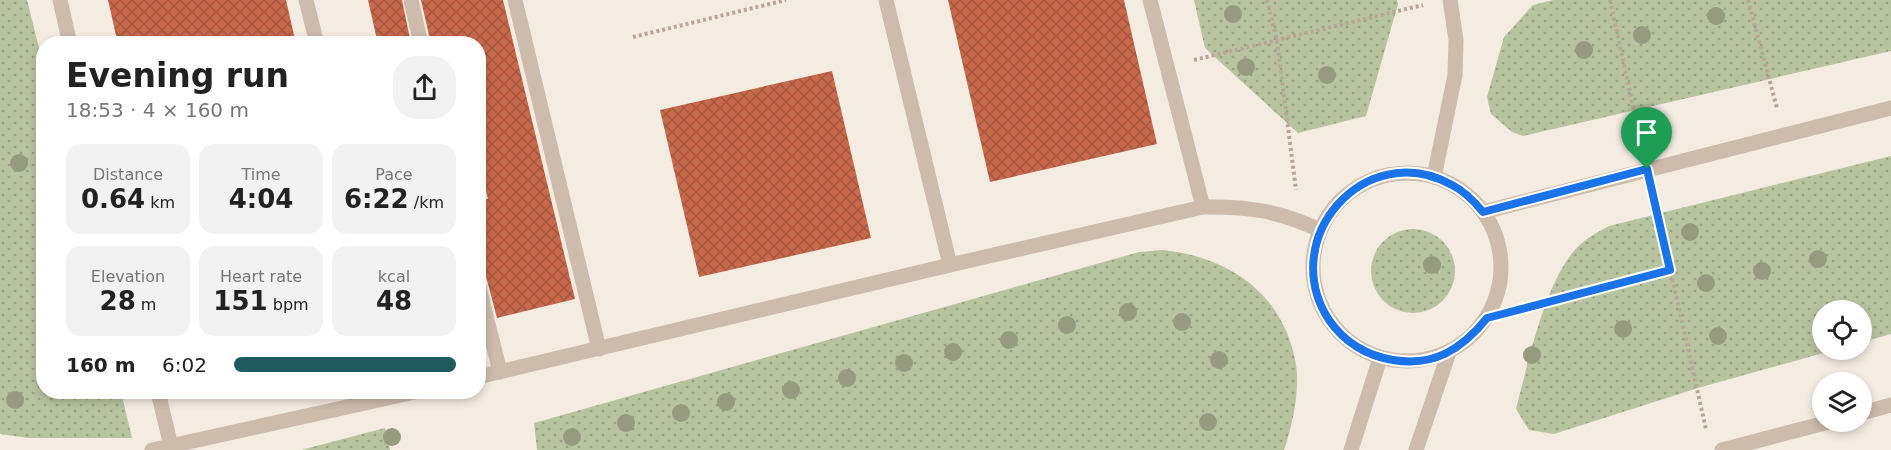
<!DOCTYPE html>
<html lang="en">
<head>
<meta charset="utf-8">
<style>
  body { margin:0; font-family:"DejaVu Sans",sans-serif; background:#f2f2f2; color:#222; height:100vh; display:flex; flex-direction:column; font-size:22px; white-space:nowrap }
  * { box-sizing:border-box; margin:0 }
  p { font-size:20px; color:#767676 }
  .icon { flex:none; width:33px; height:33px; fill:none; stroke:currentColor; stroke-width:2; stroke-linecap:round; stroke-linejoin:round }
  .map { position:relative; flex:1; overflow:hidden }
  .sheet { position:absolute; left:36px; top:36px; width:450px; height:363px; display:flex; flex-direction:column; background:#fff; border-radius:24px; box-shadow:0 3px 9px #0003 }
  .sheet>* { flex:none }
  .controls { position:absolute; left:1812px; top:300px; display:grid; gap:12px }
  .controls a { display:grid; place-items:center; width:60px; height:60px; border-radius:50%; background:#fff; box-shadow:0 3px 9px #0003; font-size:30px }
  .pin { position:absolute; display:grid; place-items:center; width:51px; height:51px; color:#fff; margin:-62px -26px; border-radius:50% 50% 50% 0; rotate:-45deg; box-shadow:0 0 6px #0007 }
  .pin .icon { rotate:45deg }
  .round { display:grid; place-items:center; flex:none; width:63px; height:63px; border-radius:24px; background:#f2f2f2 }
  .summary { display:flex; align-items:center; justify-content:space-between; height:102px; padding:0 30px }
  h1 { font-size:33px; font-weight:800; line-height:45px }
  .metrics { display:grid; grid-template-columns:repeat(3,1fr); gap:9px; height:102px; padding:6px 30px }
  .metrics div { display:grid; align-content:center; border-radius:15px; background:#f2f2f2; text-align:center }
  .metrics b { font-size:26px; font-weight:800 }
  .metrics small { font-size:16px; font-weight:400 }
  .metrics p { font-size:16px }
  ul { padding:0 30px; list-style:none; font-size:20px }
  li { display:grid; grid-template-columns:96px 72px 1fr; align-items:center; height:45px }
  li i { height:15px; border-radius:8px; background:#1f5a5e }
  .map>svg:first-child { display:block }
  .grass { fill:url(#grass-dots) }
  .building { fill:url(#building-cross-hatch) }
  .lines { fill:none; stroke-linecap:round; stroke-linejoin:round }
  .path { stroke:#b9a596; stroke-width:4; stroke-dasharray:3 3; stroke-linecap:butt }
  .minor { stroke:#cdbbac; stroke-width:15 }
  .tree { fill:#969b7f }
  .route-casing { stroke:#fff; stroke-width:12 }
  .route { stroke:#1a73e8; stroke-width:8 }
</style>
</head>
<body>
<div class="map">
<svg width="1891" height="450" viewBox="0 0 1891 450">
  <defs>
    <pattern id="grass-dots" width="8" height="8" patternUnits="userSpaceOnUse" patternTransform="scale(1.5)"><rect width="8" height="8" fill="#b8c4a0"/><path d="M2 2h.1M6 6h.1" fill="none" stroke="#97a083" stroke-width="1.8" stroke-linecap="round"/></pattern>
    <pattern id="building-cross-hatch" width="8" height="8" patternUnits="userSpaceOnUse" patternTransform="scale(1.5)"><rect width="8" height="8" fill="#c8694b"/><path d="M0 0l8 8M0 8l8-8" fill="none" stroke="#a4573f"/></pattern>
  </defs>
  <rect width="100%" height="100%" fill="#f4ebe1"/>
  <g class="grass">
    <polygon points="0,0 27,0 44,68 44,392 121,392 132,438 28,438 0,434"/>
    <polygon points="1194,0 1397,0 1398,4 1366,116 1298,133 1205,48"/>
    <polygon points="1553,0 1891,0 1891,51 1523,136 1512,132 1491,114 1487,97 1504,37 1533,5"/>
    <path d="M1891,156V334L1862,342V310H1822V350H1834L1698,388L1554,434L1529,430L1516,409C1528,364 1546,273 1582,243C1590,236 1600,231 1609,226Z"/>
    <circle cx="1413" cy="271" r="42"/>
    <path d="M1163,250C1228,257 1281,292 1295,359C1301,386 1293,424 1284,450H537L534,423L1139,252Z"/>
    <polygon points="385,428 390,450 301,450"/>
  </g>
  <g class="building">
    <polygon points="108,0 286,0 296,44 118,44"/>
    <polygon points="368,0 402,0 411,44 378,44"/>
    <polygon points="421,0 503,0 575,299 497,318 487,280 485,276 478,274 478,200 488,199 478,160 478,44 431,44"/>
    <polygon points="948,0 1124,0 1157,144 990,182"/>
    <polygon points="832,71 871,238 699,277 660,110"/>
  </g>
  <g class="lines">
    <g class="path">
      <polyline points="1267,0 1277,41 1296,190"/>
      <polyline points="1610,0 1641,143"/>
      <polyline points="1748,0 1777,108"/>
      <polyline points="633,37 786,0"/>
      <polyline points="1194,60 1423,5"/>
      <polyline points="1654,197 1706,429"/>
      <polyline points="1487,318 1670,270"/>
    </g>
    <g class="minor">
      <polyline points="60,0 70,44"/>
      <polyline points="306,0 317,44"/>
      <polyline points="411,0 421,44"/>
      <polyline points="515,0 599,349"/>
      <polyline points="886,0 950,265"/>
      <polyline points="1150,0 1203,207"/>
      <circle cx="1407" cy="267" r="94"/>
      <polyline points="1434,177 1455,75 1456,40 1450,0"/>
      <polyline points="1483,212 1891,108"/>
      <polyline points="478,283 500,372"/>
      <path d="M478,377L950,265L1203,207C1248,206 1279,211 1320,230"/>
      <polyline points="158,392 171,446"/>
      <polyline points="1862,413 1891,405"/>
      <polyline points="152,450 415,392"/>
      <polyline points="1351,450 1380,358"/>
      <polyline points="1416,450 1449,352"/>
      <polyline points="1722,450 1829,422"/>
    </g>
  </g>
  <g class="tree">
    <circle cx="1233" cy="14" r="9"/>
    <circle cx="1716" cy="16" r="9"/>
    <circle cx="1642" cy="35" r="9"/>
    <circle cx="1584" cy="50" r="9"/>
    <circle cx="1246" cy="67" r="9"/>
    <circle cx="1327" cy="75" r="9"/>
    <circle cx="19" cy="163" r="9"/>
    <circle cx="1690" cy="232" r="9"/>
    <circle cx="1818" cy="259" r="9"/>
    <circle cx="1432" cy="265" r="9"/>
    <circle cx="1762" cy="271" r="9"/>
    <circle cx="1706" cy="283" r="9"/>
    <circle cx="1128" cy="312" r="9"/>
    <circle cx="1182" cy="322" r="9"/>
    <circle cx="1067" cy="325" r="9"/>
    <circle cx="1623" cy="329" r="9"/>
    <circle cx="1718" cy="336" r="9"/>
    <circle cx="1009" cy="340" r="9"/>
    <circle cx="953" cy="352" r="9"/>
    <circle cx="1532" cy="355" r="9"/>
    <circle cx="1219" cy="360" r="9"/>
    <circle cx="904" cy="363" r="9"/>
    <circle cx="847" cy="378" r="9"/>
    <circle cx="791" cy="390" r="9"/>
    <circle cx="15" cy="400" r="9"/>
    <circle cx="726" cy="402" r="9"/>
    <circle cx="681" cy="413" r="9"/>
    <circle cx="1208" cy="422" r="9"/>
    <circle cx="626" cy="423" r="9"/>
    <circle cx="392" cy="437" r="9"/>
    <circle cx="572" cy="437" r="9"/>
  </g>
  <g class="lines">
    <g class="route-casing">
      <path id="route" d="M1647,169L1670,270L1487,318C1462,349 1434,367 1393,360C1367,356 1344,342 1329,320C1276,238 1366,137 1452,185C1464,191 1474,201 1483,212Z"/>
    </g>
    <use href="#route" class="route"/>
  </g>
</svg>
<div class="controls">
<a><svg class="icon" aria-label="locate" viewBox="0 0 24 24"><circle cx="12" cy="12" r="6"/><path d="M12 2v4M12 18v4M2 12h4M18 12h4"/></svg></a>
<a><svg class="icon" aria-label="layers" viewBox="0 0 24 24"><path d="M12 4l9 5-9 5-9-5zM3 14l9 5 9-5"/></svg></a>
</div>
<div class="pin" style="left:1647px;top:169px;background:#1e9e55"><svg class="icon" aria-label="arrive" viewBox="0 0 24 24"><path d="M6 21V4h12l-3 4 3 4H6"/></svg></div>
<section class="sheet">
<div class="summary"><div><h1>Evening run</h1><p>18:53 · 4 × 160 m</p></div><a class="round"><svg class="icon" aria-label="share" viewBox="0 0 24 24"><path d="M12 15V3M7 8l5-5 5 5M5 13v7h14v-7"/></svg></a></div>
<div class="metrics">
<div><p>Distance</p><b>0.64<small> km</small></b></div>
<div><p>Time</p><b>4:04</b></div>
<div><p>Pace</p><b>6:22<small> /km</small></b></div>
</div>
<div class="metrics">
<div><p>Elevation</p><b>28<small> m</small></b></div>
<div><p>Heart rate</p><b>151<small> bpm</small></b></div>
<div><p>kcal</p><b>48</b></div>
</div>
<ul>
<li><b>160 m</b>6:02<i style="width:100%"></i></li>
</ul>
</section>
</div>
</body>
</html>
